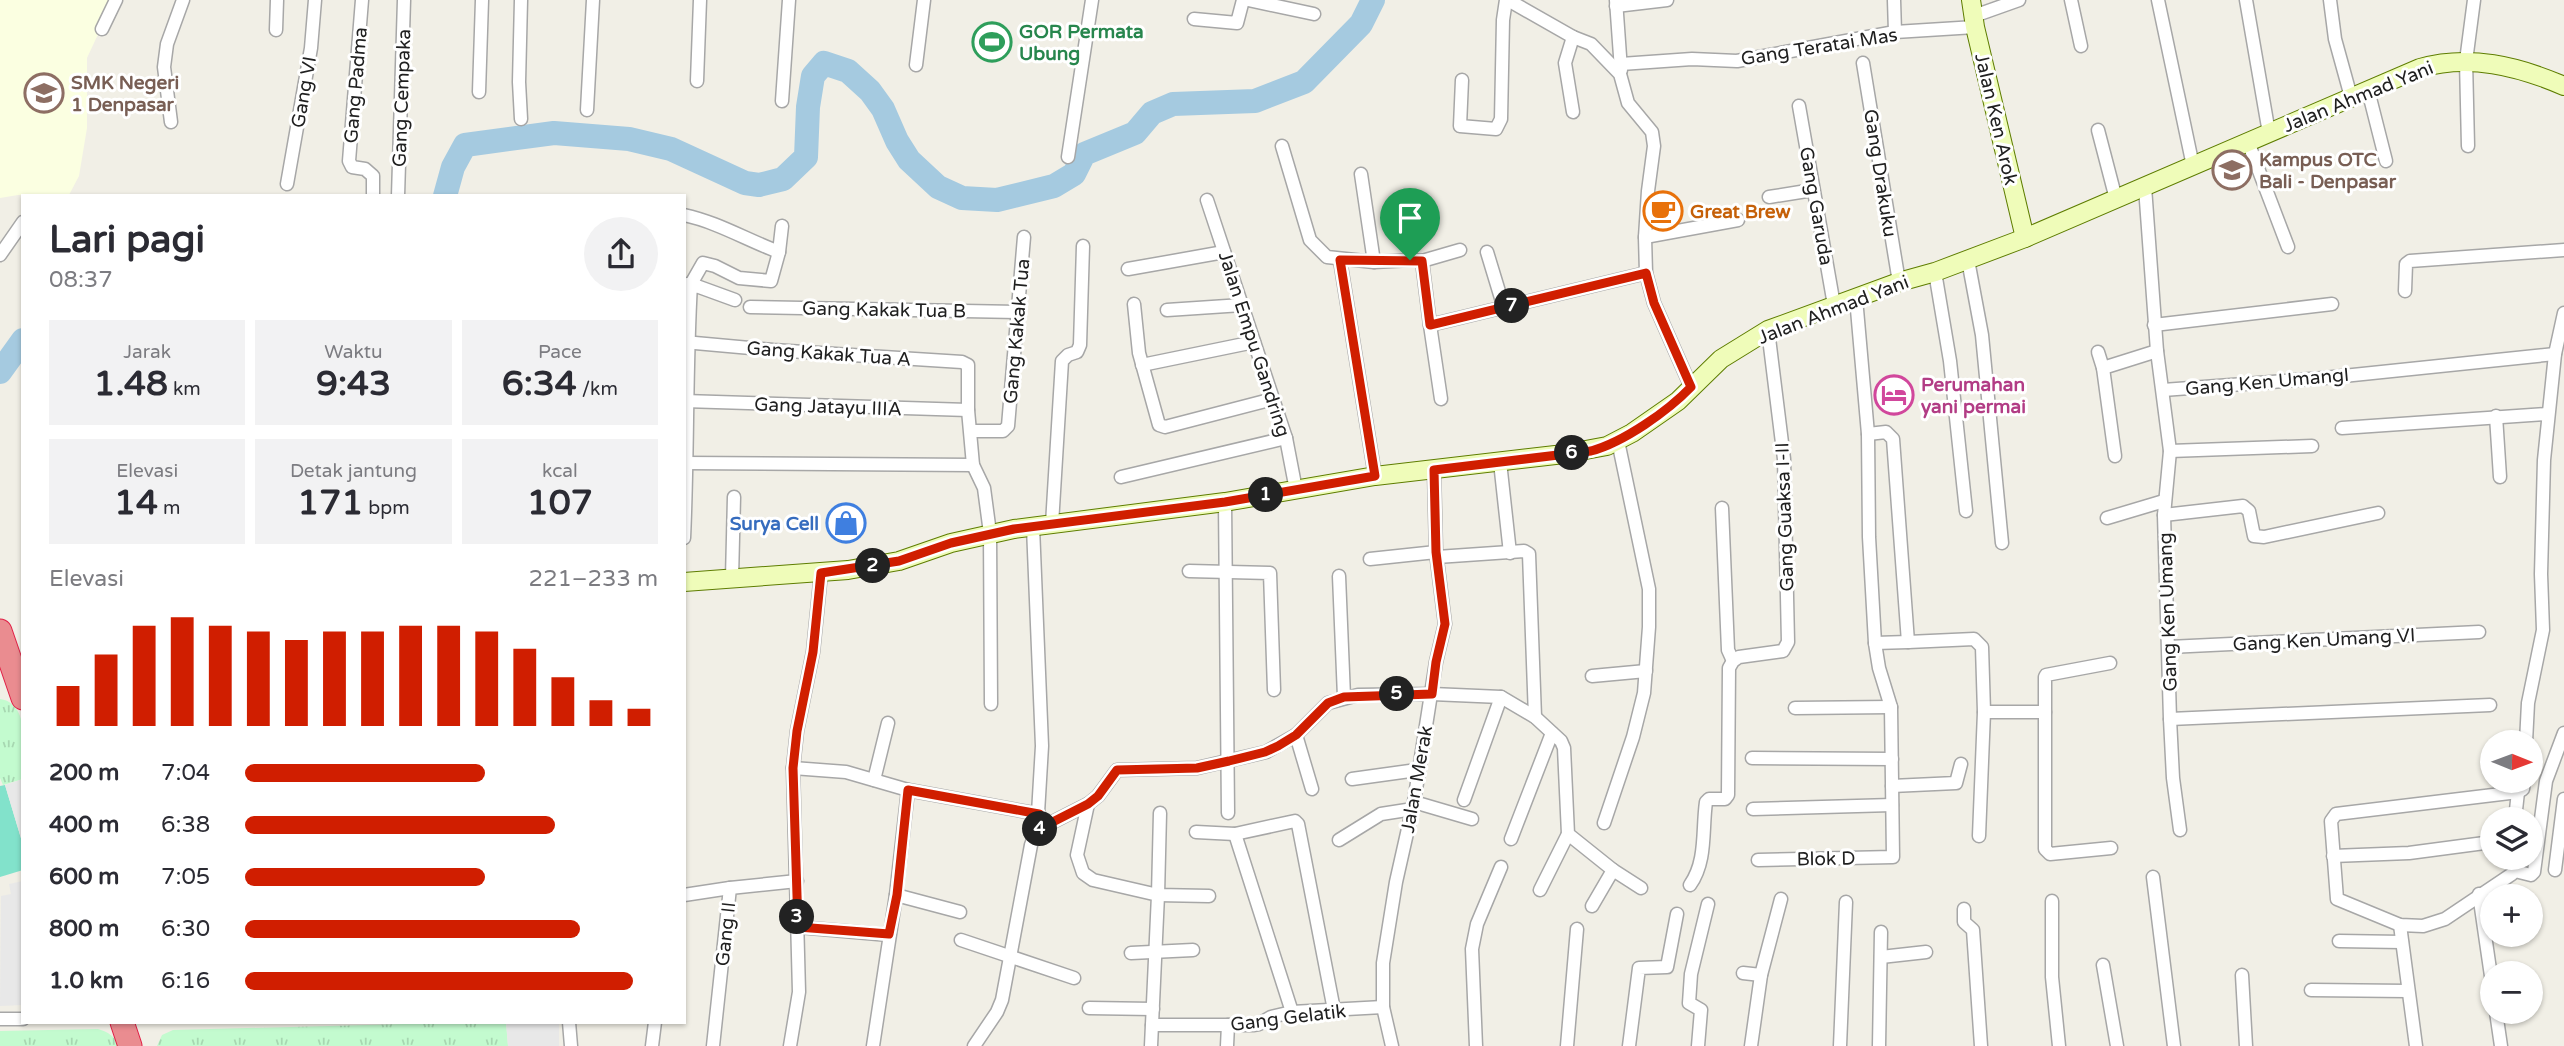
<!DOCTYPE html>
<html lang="id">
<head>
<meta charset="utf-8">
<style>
  body { margin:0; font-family:"Varela Round",sans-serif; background:#f2f2f3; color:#2b2b33; height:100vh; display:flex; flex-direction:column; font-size:26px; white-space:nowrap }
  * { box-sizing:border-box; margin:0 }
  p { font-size:23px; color:#7c7c81 }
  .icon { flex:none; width:38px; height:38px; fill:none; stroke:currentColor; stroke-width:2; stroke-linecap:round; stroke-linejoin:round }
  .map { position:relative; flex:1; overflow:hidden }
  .side { position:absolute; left:21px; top:194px; width:665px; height:830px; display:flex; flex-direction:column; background:#fff; border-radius:0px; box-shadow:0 2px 5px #0004 }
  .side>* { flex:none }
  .needle { width:46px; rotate:91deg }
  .controls { position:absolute; left:2480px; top:730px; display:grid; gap:14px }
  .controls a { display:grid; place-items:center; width:63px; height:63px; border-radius:50%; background:#fff; box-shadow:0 2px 5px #0004; font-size:35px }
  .pin { position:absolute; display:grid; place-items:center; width:60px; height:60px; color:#fff; margin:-72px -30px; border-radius:50% 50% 50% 0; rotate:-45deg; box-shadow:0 0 7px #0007 }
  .pin .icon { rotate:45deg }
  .km { position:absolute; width:35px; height:35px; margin:-18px; border-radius:50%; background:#222; color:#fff; font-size:19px; line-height:35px; text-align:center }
  .round { display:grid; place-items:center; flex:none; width:74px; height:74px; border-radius:37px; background:#f2f2f3 }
  .headline { display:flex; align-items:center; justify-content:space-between; height:119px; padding:0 28px }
  h1 { font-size:38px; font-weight:700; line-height:52px }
  .metrics { display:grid; grid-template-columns:repeat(3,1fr); gap:10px; height:119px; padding:7px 28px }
  .metrics div { display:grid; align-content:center; border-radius:0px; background:#f2f2f3; text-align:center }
  .metrics b { font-size:35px; font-weight:700 }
  .metrics small { font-size:19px; font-weight:400 }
  .metrics p { font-size:19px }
  .chart { height:196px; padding:14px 28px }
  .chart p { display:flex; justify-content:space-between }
  .chart svg { width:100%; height:126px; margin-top:7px; stroke:#d01e00; stroke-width:6 }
  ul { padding:0 28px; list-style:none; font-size:23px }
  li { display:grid; grid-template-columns:112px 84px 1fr; align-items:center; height:52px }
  li i { height:18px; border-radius:9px; background:#d01e00 }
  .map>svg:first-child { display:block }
  .education { fill:#fbffe1 }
  .park { fill:url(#park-tufts) }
  .pitch { fill:#82e2cb }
  .parking { fill:#e8e8e8 }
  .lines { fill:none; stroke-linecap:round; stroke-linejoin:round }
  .river { stroke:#a5cae0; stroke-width:24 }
  .street-casing { stroke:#a7a7a7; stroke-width:15 }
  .secondary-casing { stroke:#5e7d01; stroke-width:20 }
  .highway-casing { stroke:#e12147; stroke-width:25 }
  .street { stroke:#fff; stroke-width:12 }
  .secondary { stroke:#effcb9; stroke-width:18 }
  .highway { stroke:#ea8c90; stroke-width:23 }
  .route-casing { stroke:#fff; stroke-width:14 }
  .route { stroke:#d01e00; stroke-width:9 }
  .labels { text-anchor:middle; stroke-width:6; stroke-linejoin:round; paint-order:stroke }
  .leisure-label { font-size:19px; font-weight:bold; fill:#27864d; stroke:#fff; text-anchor:start }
  .street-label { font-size:19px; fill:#202020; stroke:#fff }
  .education-label { font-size:19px; font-weight:bold; fill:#785e54; stroke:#fff; text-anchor:start }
  .food-label { font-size:19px; font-weight:bold; fill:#c56008; stroke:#fff; text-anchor:start }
  .hotel-label { font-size:19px; font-weight:bold; fill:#b23c85; stroke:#fff; text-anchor:start }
  .shop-label { font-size:19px; font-weight:bold; fill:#366cbe; stroke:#fff; text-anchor:end }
</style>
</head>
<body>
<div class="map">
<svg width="2564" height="1046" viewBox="0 0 2564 1046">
  <defs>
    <pattern id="park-tufts" width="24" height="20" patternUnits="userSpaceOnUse" patternTransform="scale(1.75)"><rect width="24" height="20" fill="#c3fbcf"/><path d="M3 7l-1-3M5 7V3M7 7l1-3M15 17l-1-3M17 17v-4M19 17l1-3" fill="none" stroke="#a7d7b1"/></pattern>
  </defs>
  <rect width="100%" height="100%" fill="#f1efe6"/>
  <polygon class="education" points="0,0 114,0 87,58 87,128 79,176 69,195 18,195 0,198"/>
  <g class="park">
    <path d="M0,699C32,703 23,756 23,779L3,785L0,778Z"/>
    <polygon points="478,1022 506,1022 508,1046 157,1046 162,1035 173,1030"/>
    <path d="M98,1029C108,1032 115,1036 118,1046H0V1031Z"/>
  </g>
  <polygon class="pitch" points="5,785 23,845 23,870 0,877 0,786"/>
  <g class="parking">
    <polygon points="23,779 23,845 5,785"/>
    <polygon points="23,881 23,1005 0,1006 1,896 11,894 9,884"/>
    <polygon points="506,1022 559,1022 559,1046 508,1046"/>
  </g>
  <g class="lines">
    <g class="river">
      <polyline points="445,196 453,167 465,145 554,133 629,139 671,149 745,183 759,185 783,179 806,157 808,107 813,76 824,63 848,71 870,91 883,109 897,141 909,160 938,187 962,198 997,200 1054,186 1074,174 1084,154 1135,133 1152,113 1173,104 1255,101 1304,82 1361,24 1373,0"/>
      <polyline points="0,372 23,340"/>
    </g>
    <g class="street-casing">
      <g id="street">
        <polyline points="362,0 349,161 352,167 365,169 373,176 373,196"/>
        <polyline points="521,0 519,82 521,119"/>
        <polyline points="1248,0 1314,14"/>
        <polyline points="1508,0 1573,37 1591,44 1620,74 1628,103 1652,132 1654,146 1648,191 1645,237 1646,273 1654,303 1691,387"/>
        <polyline points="1616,0 1621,70"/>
        <polyline points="1894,0 1895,32"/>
        <polyline points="2071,0 2081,46"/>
        <polyline points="2158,0 2193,166"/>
        <polyline points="2246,0 2269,133"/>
        <polyline points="2330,0 2335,39 2351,97"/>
        <polyline points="1616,6 1667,0"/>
        <polyline points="1974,16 2019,0"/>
        <polyline points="1194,19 1237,23 1243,0"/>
        <polyline points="102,29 116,0"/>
        <polyline points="276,30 277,0"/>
        <polyline points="1863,63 1899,282"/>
        <polyline points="1621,64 1692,59 1737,61 1895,32 1975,27"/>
        <polyline points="916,65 924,0"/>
        <polyline points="1462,80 1460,126 1496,129 1501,119 1503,20 1506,0"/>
        <polyline points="697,81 700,0"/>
        <polyline points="2368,90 2386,161"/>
        <polyline points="479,92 482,0"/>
        <polyline points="782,101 789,0"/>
        <polyline points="1799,106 1834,305"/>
        <polyline points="587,110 593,0"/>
        <polyline points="1573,112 1565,63 1573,37"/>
        <polyline points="171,122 164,67 167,44 183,0"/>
        <polyline points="2098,130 2116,199"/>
        <polyline points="2248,142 2288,247"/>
        <polyline points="1282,146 1310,240 1327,257 1374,262 1411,260 1422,261 1460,250"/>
        <polyline points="2468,146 2466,61 2474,0"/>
        <polyline points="1068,157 1092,0"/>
        <polyline points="1361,174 1374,262"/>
        <polyline points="287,184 311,48 315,0"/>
        <polyline points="2145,187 2157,351 2170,451 2164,515 2170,719 2490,705"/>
        <polyline points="398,196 404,0"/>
        <polyline points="1769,197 1813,190"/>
        <polyline points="1207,200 1286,438 1296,490"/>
        <path d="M684,215C717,222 747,240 779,252"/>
        <polyline points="1645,237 1738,220"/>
        <polyline points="1487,252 1504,308"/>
        <polyline points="0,255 23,222"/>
        <polyline points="1340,260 1375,476"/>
        <polyline points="1968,260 1982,335 2002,543"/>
        <polyline points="1422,261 1430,325 1646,273"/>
        <polyline points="1128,269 1224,252"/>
        <polyline points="1935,272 1950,361 1966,511"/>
        <polyline points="687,284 691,284 703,263 715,266 739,278 771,281 779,252 782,226"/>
        <polyline points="2405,291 2406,264 2410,261 2564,250"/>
        <polyline points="1134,304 1139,353 1159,425 1165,427 1273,399"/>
        <polyline points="750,307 1018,312"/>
        <polyline points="1167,310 1242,305"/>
        <polyline points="1430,325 1441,399"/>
        <polyline points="2154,325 2332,304"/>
        <polyline points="684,342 773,350 962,362 968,365 968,410 973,465 984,488 990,533 991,704"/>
        <polyline points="2098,352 2103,368"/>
        <polyline points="1142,365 1254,342"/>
        <polyline points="2163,390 2324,378 2555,354"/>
        <polyline points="684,401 968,410"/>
        <polyline points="2496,416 2500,477"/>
        <polyline points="2342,428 2547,414"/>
        <polyline points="971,431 1003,431 1008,426 1024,237"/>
        <polyline points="1868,434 1886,432 1893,439 1908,642 1875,643"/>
        <polyline points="2170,451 2312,446"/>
        <polyline points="2115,456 2103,368 2157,351"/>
        <polyline points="1500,462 1510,553"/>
        <polyline points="684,463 973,465"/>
        <polyline points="1121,477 1286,438"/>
        <polyline points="1225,502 1228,813"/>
        <polyline points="1722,508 1728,650 1733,661"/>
        <polyline points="2164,515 2243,506 2249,511 2254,536 2264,537 2378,513"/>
        <polyline points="2107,518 2164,501"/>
        <polyline points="1052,524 1062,361 1068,355 1077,352 1080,345 1083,246"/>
        <path d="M684,538C688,453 686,368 691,284L735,300"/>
        <polyline points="1437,557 1524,551 1529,554 1535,717"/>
        <polyline points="1370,559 1436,552"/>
        <polyline points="1189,571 1270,573 1274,690"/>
        <polyline points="1339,576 1344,697"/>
        <polyline points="732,578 734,497"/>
        <polyline points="1908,642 1974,639 1982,647 1984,712 1979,836"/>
        <polyline points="2169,647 2479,632"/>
        <polyline points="2110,663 2046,675 2045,677 2045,849 2050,854 2111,848"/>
        <polyline points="1592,676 1646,671"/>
        <polyline points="1795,708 1891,707"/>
        <polyline points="1984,712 2045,712"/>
        <polyline points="2170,719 2173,778 2180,830"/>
        <polyline points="1296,735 1312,789"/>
        <polyline points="2526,742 2528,703 2543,630 2541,574 2544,460 2555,354 2564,313"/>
        <polyline points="1752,758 1892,759"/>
        <polyline points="793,768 846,772 908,790 1039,814"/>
        <polyline points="1352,779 1417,770"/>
        <polyline points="874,780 888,723"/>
        <polyline points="1892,786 1956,783 1961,764"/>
        <polyline points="1464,800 1501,697"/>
        <polyline points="1414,802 1472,819"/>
        <polyline points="1088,804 1077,855 1083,873 1093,880 1158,895 1151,1046"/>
        <polyline points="1753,809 1892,805"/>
        <polyline points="1160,813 1158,895 1209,896"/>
        <polyline points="2515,819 2518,792"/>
        <polyline points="1604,823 1633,737 1644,693 1649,627 1649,589 1618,441"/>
        <polyline points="1037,830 1088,804 1098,796 1117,770 1197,768 1266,752 1296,735 1328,703 1358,695 1432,694 1501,697 1535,717 1561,741 1564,748 1568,834 1613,870 1641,888"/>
        <polyline points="1196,832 1235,834 1295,821 1298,824 1334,1010"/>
        <polyline points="1235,834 1292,1012"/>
        <polyline points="1511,839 1552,733"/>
        <polyline points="1339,840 1381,814 1413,809"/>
        <polyline points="2333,856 2409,853 2492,842"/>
        <polyline points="2510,858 2515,869 2512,874 2445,919 2423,926 2400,925 2337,899 2331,821 2336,814 2518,792 2523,789 2524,780"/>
        <polyline points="1758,860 1893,857 1891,707 1879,668 1875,643 1869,537 1868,434 1856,298"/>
        <polyline points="2555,870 2564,799"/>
        <polyline points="2515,871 2531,875 2534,872 2546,781 2564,733"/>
        <polyline points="2153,877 2174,1046"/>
        <path d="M1690,885C1707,861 1702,830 1706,802L1709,799H1725L1728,795L1729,668L1733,661L1739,657L1783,651L1788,642L1784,459L1768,330"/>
        <polyline points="1540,890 1568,834"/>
        <polyline points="2479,894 2492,983"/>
        <polyline points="684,895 730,888"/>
        <polyline points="896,895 960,912"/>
        <polyline points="2052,901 2052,977 2059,1046"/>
        <polyline points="1592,906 1613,870"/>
        <polyline points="1964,909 1964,922 1973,930 1981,1046"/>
        <polyline points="2400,925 2416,1046"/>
        <polyline points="798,927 889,935"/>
        <polyline points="961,940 1074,978"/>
        <polyline points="2339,941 2402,942"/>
        <polyline points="1131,953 1193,950"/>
        <polyline points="1881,957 1926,952"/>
        <polyline points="2103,965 2117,1046"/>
        <polyline points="1743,973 1761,975"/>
        <polyline points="2242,975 2246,1046"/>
        <polyline points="2311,990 2408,991"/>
        <polyline points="1089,1008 1153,1009"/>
        <polyline points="2496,1012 2501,1046"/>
        <polyline points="0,1019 23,1019"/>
        <polyline points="569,1022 571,1046"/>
        <polyline points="1152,1025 1253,1025 1259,1024 1271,1017 1292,1012 1383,1007"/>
        <polyline points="652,1046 655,1022"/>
        <polyline points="713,1046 730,888 797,881"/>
        <polyline points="790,1046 799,992 793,768 797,731 813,652 821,573"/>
        <polyline points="873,1046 896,895 908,790"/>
        <polyline points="974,1046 997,1012 1002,1000 1031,845 1037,830 1042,746 1033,527"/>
        <polyline points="1227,1046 1228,1025"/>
        <polyline points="1392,1046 1383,1007 1383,963 1396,882 1414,802 1436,662 1445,624 1436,552 1434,470"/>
        <polyline points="1476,1046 1472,949 1477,924 1501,867"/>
        <polyline points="1567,1046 1577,929"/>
        <polyline points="1629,1046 1639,968 1667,967 1677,914"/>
        <polyline points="1698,1046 1701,1010 1689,1003 1691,974 1708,904"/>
        <polyline points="1751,1046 1761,975 1781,899"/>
        <polyline points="1840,1046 1846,902"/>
        <polyline points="1879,1046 1881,932"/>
      </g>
    </g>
    <g class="secondary-casing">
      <g id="secondary">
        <polyline points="1971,0 1975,27 2025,238"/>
        <path d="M684,582L848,570L899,561L951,543L1014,529L1225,502L1375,476L1564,454L1607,446L1632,433L1678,401L1721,359L1768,330L1899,282L1935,272L2025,238L2420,68C2469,54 2518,66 2564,86"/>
      </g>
    </g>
    <g class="highway-casing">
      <g id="highway">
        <polyline points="0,631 23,698"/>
        <polyline points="122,1022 130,1046"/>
      </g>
    </g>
    <use href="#street" class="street"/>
    <use href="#secondary" class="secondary"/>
    <use href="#highway" class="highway"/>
  </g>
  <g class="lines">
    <g class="route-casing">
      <path id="route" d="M1340,260L1422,261L1430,325L1646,273L1654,303L1691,387C1668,411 1624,442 1591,451L1434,470L1436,552L1445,624L1436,662L1432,694L1344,697L1328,703L1296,735L1278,746L1265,752L1229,761L1197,768L1117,770L1098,796L1088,804L1037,830L1039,814L908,790L897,895L889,934L798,927L793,768L797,731L813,652L821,573L899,561L951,543L1014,529L1225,502L1375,476Z"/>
    </g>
    <use href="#route" class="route"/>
  </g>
  <defs>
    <g id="stadium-ring" transform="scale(2.0125)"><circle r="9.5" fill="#fff" stroke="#2e9e5b" stroke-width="1.5"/><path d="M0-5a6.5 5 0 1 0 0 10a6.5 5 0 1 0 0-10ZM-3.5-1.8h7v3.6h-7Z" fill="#2e9e5b"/></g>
    <g id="school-ring" transform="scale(2.0125)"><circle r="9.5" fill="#fff" stroke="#8d6e63" stroke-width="1.5"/><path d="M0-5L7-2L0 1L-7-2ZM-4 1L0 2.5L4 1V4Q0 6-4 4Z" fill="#8d6e63"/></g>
    <g id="cafe-ring" transform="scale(2.0125)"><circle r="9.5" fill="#fff" stroke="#e8710a" stroke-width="1.5"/><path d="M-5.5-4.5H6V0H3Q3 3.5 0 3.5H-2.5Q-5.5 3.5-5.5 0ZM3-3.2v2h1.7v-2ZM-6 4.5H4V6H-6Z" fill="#e8710a"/></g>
    <g id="hotel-ring" transform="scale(2.0125)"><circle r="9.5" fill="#fff" stroke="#d1479c" stroke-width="1.5"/><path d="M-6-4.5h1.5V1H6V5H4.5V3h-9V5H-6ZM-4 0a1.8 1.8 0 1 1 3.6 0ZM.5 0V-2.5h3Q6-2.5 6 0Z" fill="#d1479c"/></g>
    <g id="shop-ring" transform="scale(2.0125)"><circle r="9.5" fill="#fff" stroke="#3f7fe0" stroke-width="1.5"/><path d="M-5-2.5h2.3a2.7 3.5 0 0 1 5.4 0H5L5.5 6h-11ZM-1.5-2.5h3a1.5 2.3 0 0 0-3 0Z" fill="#3f7fe0"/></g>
  </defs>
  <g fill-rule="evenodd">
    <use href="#stadium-ring" x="992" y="42"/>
    <use href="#school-ring" x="44" y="93"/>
    <use href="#school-ring" x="2232" y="170"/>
    <use href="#cafe-ring" x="1663" y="211"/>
    <use href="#hotel-ring" x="1894" y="395"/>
    <use href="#shop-ring" x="846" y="523"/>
  </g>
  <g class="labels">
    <g class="leisure-label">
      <text x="1019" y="38">GOR Permata<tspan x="1019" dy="22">Ubung</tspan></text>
    </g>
    <g class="street-label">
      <text transform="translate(1819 46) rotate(-9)" y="7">Gang Teratai Mas</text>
      <text transform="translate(355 85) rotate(-85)" y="7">Gang Padma</text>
      <text transform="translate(303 92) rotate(-80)" y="7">Gang VI</text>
      <text transform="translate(2358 96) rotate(-22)" y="7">Jalan Ahmad Yani</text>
      <text transform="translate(401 98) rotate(-88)" y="7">Gang Cempaka</text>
      <text transform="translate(1997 119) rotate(77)" y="7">Jalan Ken Arok</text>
      <text transform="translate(1881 173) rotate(81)" y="7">Gang Drakuku</text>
      <text transform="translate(1817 206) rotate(80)" y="7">Gang Garuda</text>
      <text transform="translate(884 309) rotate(1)" y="7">Gang Kakak Tua B</text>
      <text transform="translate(1833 309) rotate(-21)" y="7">Jalan Ahmad Yani</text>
      <text transform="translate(1016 331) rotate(-85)" y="7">Gang Kakak Tua</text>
      <text transform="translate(1255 344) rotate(72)" y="7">Jalan Empu Gandring</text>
      <text transform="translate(829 353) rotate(4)" y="7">Gang Kakak Tua A</text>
      <text transform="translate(2267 381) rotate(-5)" y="7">Gang Ken UmangI</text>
      <text transform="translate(828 406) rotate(2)" y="7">Gang Jatayu IIIA</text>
      <text transform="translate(1784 517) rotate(-92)" y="7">Gang Guaksa I-II</text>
      <text transform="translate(2167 612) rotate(-92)" y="7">Gang Ken Umang</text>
      <text transform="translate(2324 639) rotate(-3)" y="7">Gang Ken Umang VI</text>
      <text transform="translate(1416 779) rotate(-80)" y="7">Jalan Merak</text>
      <text transform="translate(1826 858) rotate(-1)" y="7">Blok D</text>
      <text transform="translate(725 934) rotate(-84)" y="7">Gang II</text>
      <text transform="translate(1288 1017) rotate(-7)" y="7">Gang Gelatik</text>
    </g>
    <g class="education-label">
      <text x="71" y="89">SMK Negeri<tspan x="71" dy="22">1 Denpasar</tspan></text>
      <text x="2259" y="166">Kampus OTC<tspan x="2259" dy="22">Bali - Denpasar</tspan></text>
    </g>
    <g class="food-label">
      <text x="1690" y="218">Great Brew</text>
    </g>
    <g class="hotel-label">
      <text x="1921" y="391">Perumahan<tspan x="1921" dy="22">yani permai</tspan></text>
    </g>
    <g class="shop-label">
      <text x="819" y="530">Surya Cell</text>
    </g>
  </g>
</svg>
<div class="controls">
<a><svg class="needle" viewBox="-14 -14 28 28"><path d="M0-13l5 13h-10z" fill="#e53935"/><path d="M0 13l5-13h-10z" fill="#7c7c81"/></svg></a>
<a><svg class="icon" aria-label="layers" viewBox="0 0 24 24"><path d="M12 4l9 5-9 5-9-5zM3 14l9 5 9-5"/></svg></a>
<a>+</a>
<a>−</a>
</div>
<div class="pin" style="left:1410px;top:260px;background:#1e9e55"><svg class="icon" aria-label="arrive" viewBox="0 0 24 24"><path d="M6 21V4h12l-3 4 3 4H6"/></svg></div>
<b class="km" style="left:1266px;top:495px">1</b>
<b class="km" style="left:873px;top:566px">2</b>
<b class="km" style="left:797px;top:917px">3</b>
<b class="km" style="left:1040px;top:829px">4</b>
<b class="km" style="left:1397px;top:694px">5</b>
<b class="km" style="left:1572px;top:453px">6</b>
<b class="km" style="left:1512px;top:306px">7</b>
<section class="side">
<div class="headline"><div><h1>Lari pagi</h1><p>08:37</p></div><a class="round"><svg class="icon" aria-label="share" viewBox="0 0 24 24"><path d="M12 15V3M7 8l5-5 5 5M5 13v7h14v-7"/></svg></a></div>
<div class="metrics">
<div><p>Jarak</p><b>1.48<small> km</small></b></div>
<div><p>Waktu</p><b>9:43</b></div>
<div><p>Pace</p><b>6:34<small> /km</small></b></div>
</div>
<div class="metrics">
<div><p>Elevasi</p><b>14<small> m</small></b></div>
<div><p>Detak jantung</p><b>171<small> bpm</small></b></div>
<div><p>kcal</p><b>107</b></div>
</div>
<div class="chart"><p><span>Elevasi</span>221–233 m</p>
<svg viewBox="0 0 160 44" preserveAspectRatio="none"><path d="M5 44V30M15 44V19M25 44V9M35 44V6M45 44V9M55 44V11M65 44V14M75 44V11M85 44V11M95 44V9M105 44V9M115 44V11M125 44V17M135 44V27M145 44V35M155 44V38"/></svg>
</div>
<ul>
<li><b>200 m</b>7:04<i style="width:58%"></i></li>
<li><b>400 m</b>6:38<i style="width:75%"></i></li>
<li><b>600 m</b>7:05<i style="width:58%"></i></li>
<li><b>800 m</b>6:30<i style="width:81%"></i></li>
<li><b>1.0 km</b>6:16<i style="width:94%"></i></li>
</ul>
</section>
</div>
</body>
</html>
